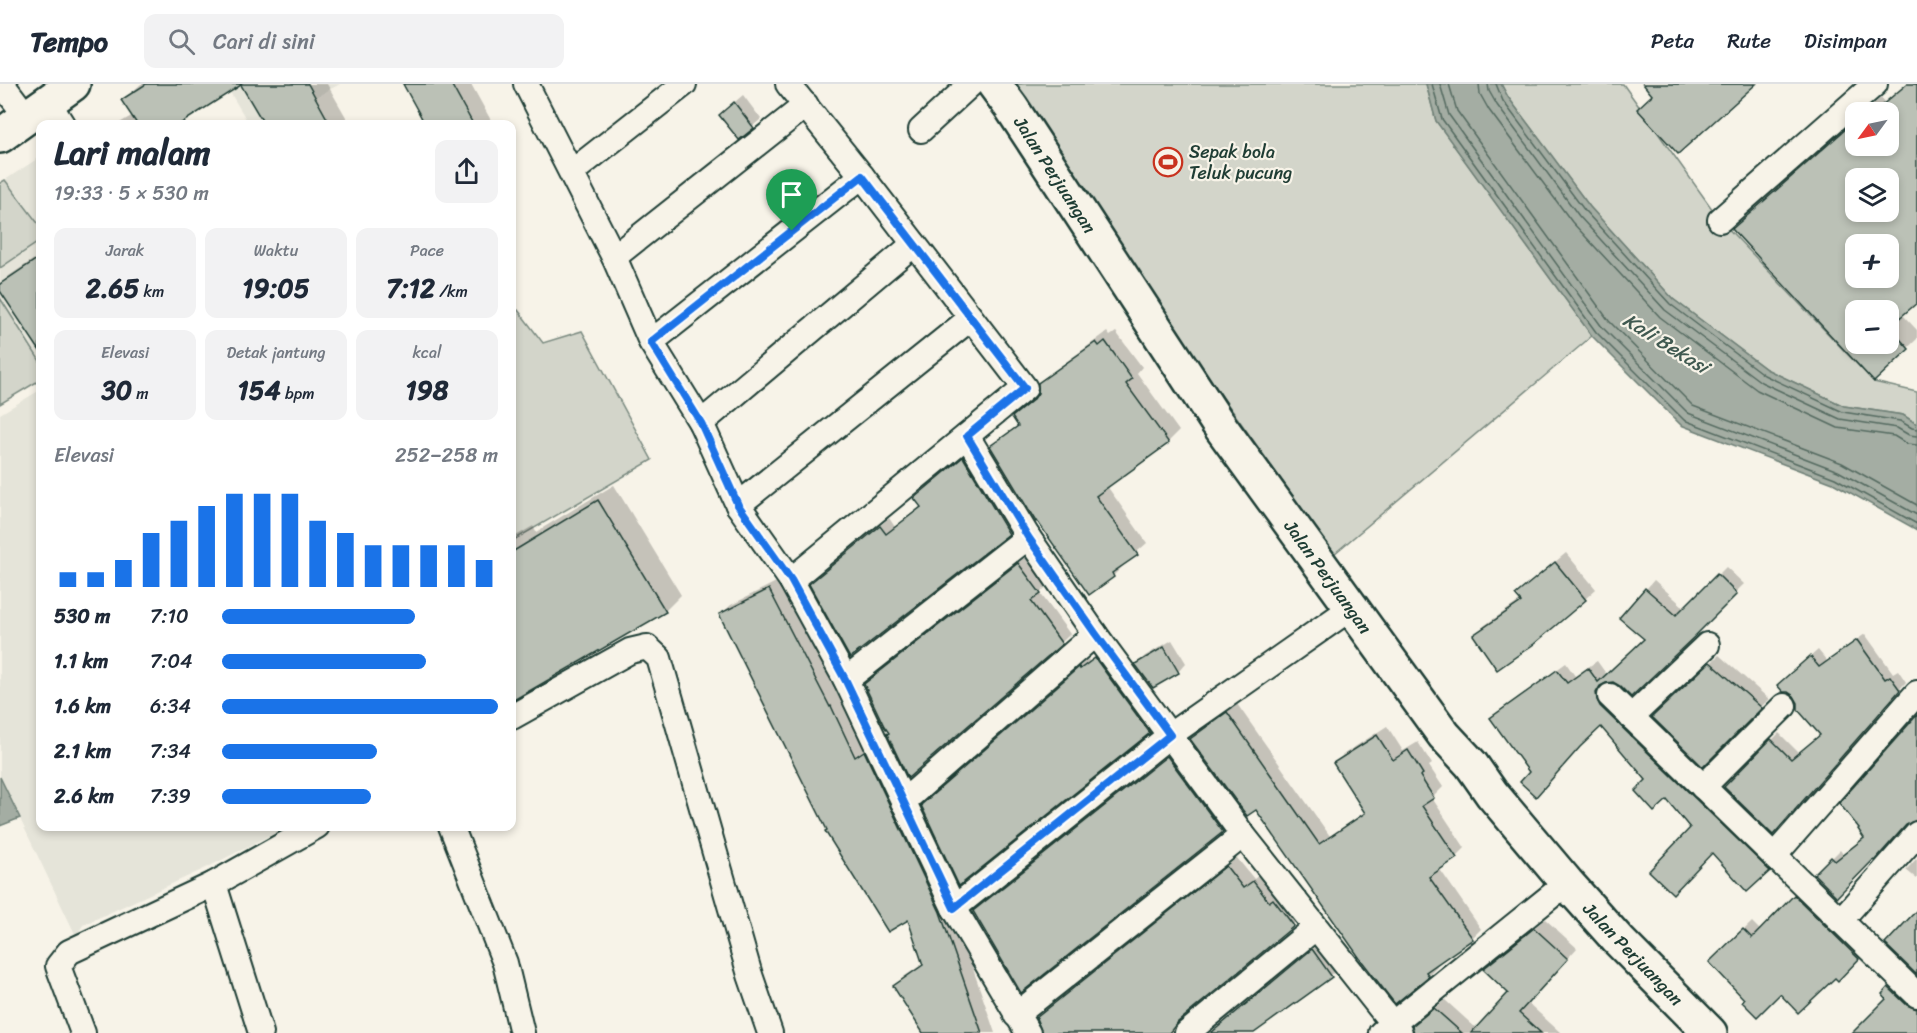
<!DOCTYPE html>
<html lang="id">
<head>
<meta charset="utf-8">
<style>
  body { margin:0; font-family:Sriracha,sans-serif; background:#f2f2f3; color:#1f2937; height:100vh; display:flex; flex-direction:column; font-size:22px; white-space:nowrap }
  * { box-sizing:border-box; margin:0 }
  p { font-size:20px; color:#747a83 }
  .icon { flex:none; width:33px; height:33px; fill:none; stroke:currentColor; stroke-width:2; stroke-linecap:round; stroke-linejoin:round }
  .map { position:relative; flex:1; overflow:hidden }
  .details { position:absolute; left:36px; top:36px; width:480px; height:711px; display:flex; flex-direction:column; background:#fff; border-radius:12px; box-shadow:0 3px 9px #0003 }
  .details>* { flex:none }
  .needle { width:39px; rotate:237deg }
  .controls { position:absolute; left:1845px; top:18px; display:grid; gap:12px }
  .controls a { display:grid; place-items:center; width:54px; height:54px; border-radius:12px; background:#fff; box-shadow:0 3px 9px #0003; font-size:30px }
  .pin { position:absolute; display:grid; place-items:center; width:51px; height:51px; color:#fff; margin:-62px -26px; border-radius:50% 50% 50% 0; rotate:-45deg; box-shadow:0 0 6px #0007 }
  .pin .icon { rotate:45deg }
  .round { display:grid; place-items:center; flex:none; width:63px; height:63px; border-radius:12px; background:#f2f2f3 }
  .summary { display:flex; align-items:center; justify-content:space-between; height:102px; padding:0 18px }
  h1 { font-size:33px; font-weight:700; line-height:45px }
  .stats { display:grid; grid-template-columns:repeat(3,1fr); gap:9px; height:102px; padding:6px 18px }
  .stats div { display:grid; align-content:center; border-radius:12px; background:#f2f2f3; text-align:center }
  .stats b { font-size:26px; font-weight:700 }
  .stats small { font-size:16px; font-weight:400 }
  .stats p { font-size:16px }
  .chart { height:168px; padding:12px 18px }
  .chart p { display:flex; justify-content:space-between }
  .chart svg { width:100%; height:108px; margin-top:6px; stroke:#1a73e8; stroke-width:6 }
  ul { padding:0 18px; list-style:none; font-size:20px }
  li { display:grid; grid-template-columns:96px 72px 1fr; align-items:center; height:45px }
  li i { height:15px; border-radius:8px; background:#1a73e8 }
  header { display:flex; align-items:center; gap:36px; box-sizing:border-box; height:84px; padding:0 30px; background:#fff; border-bottom:2px solid #e0e1e3 }
  header strong { font-size:28px }
  nav { display:flex; gap:33px; margin-inline-start:auto; font-size:21px }
  .search { width:420px; height:54px; background:#f2f2f3; display:flex; align-items:center; gap:15px; box-sizing:border-box; padding:0 21px; border-radius:12px; color:#747a83; font-size:22px }
  .map>svg:first-child { display:block }
  .built { fill:#e5e4d9 }
  .green { fill:#d3d5ca; stroke:#79897f; stroke-width:1.5 }
  .water { fill:#a4ada3; stroke:#6f8077; stroke-width:1.5 }
  .shadow { fill:#0003; fill-rule:evenodd }
  .lines { fill:none; stroke-linecap:round; stroke-linejoin:round }
  .shore { stroke:#546a60; stroke-width:1.5 }
  .building { fill:#bbc1b6; stroke:#1f3d34; stroke-width:1.5; fill-rule:evenodd }
  .minor-casing { stroke:#1f3d34; stroke-width:28 }
  .primary-casing { stroke:#1f3d34; stroke-width:38 }
  .minor { stroke:#f7f3e8; stroke-width:24 }
  .primary { stroke:#f7f3e8; stroke-width:33 }
  .route-casing { stroke:#fff; stroke-width:12 }
  .route { stroke:#1a73e8; stroke-width:8 }
  .labels { text-anchor:middle; stroke-width:4.5; stroke-linejoin:round; paint-order:stroke }
  .poi-label { font-size:18px; fill:#1f3d34; stroke:#f7f3e8; text-anchor:start }
  .street-label { font-size:18px; fill:#1f3d34; stroke:#f7f3e8 }
  .water-label { font-size:20px; font-style:italic; fill:#405950; stroke:#f7f3e8 }
</style>
</head>
<body>
<header>
<strong>Tempo</strong>
<div class="search"><svg class="icon" aria-label="search" viewBox="0 0 24 24"><circle cx="10" cy="10" r="6"/><path d="M15 15l6 6"/></svg>Cari di sini</div>
<nav><a>Peta</a><a>Rute</a><a>Disimpan</a></nav>
</header>
<div class="map">
<svg width="1917" height="949" viewBox="0 0 1917 949">
  <rect width="100%" height="100%" fill="#f7f3e8"/>
  <filter id="ink" filterUnits="userSpaceOnUse"><feTurbulence type="fractalNoise" baseFrequency=".0167" numOctaves="2"/><feDisplacementMap in="SourceGraphic" scale="12" xChannelSelector="R" yChannelSelector="G"/><feConvolveMatrix kernelMatrix="1 2 1 2 8 2 1 2 1" color-interpolation-filters="sRGB"/></filter>
  <g filter="url(#ink)">
    <g class="built">
      <polygon points="225,0 340,0 267,40 249,40"/>
      <polygon points="40,73 40,142 5,96"/>
      <polygon points="40,157 40,277 0,214 0,184"/>
      <polygon points="40,306 40,742 286,743 206,784 83,841 76,852 0,693 0,330"/>
    </g>
    <g class="green">
      <polygon points="994,0 1426,0 1436,37 1592,252 1334,470 1128,180"/>
      <polygon points="1501,0 1623,0 1720,136 1874,298 1917,308 1917,340 1903,331 1844,322 1766,285 1673,215 1590,123 1508,13"/>
      <polygon points="5,96 40,142 40,157 0,184 0,99"/>
      <polygon points="0,214 40,277 40,296 0,320"/>
      <polygon points="518,226 543,259 582,247 652,376 512,457 512,229"/>
    </g>
    <g class="water">
      <polygon points="1426,0 1501,0 1508,13 1590,123 1673,215 1766,285 1844,322 1903,331 1917,340 1917,446 1833,399 1681,341 1592,252 1436,37"/>
      <polygon points="0,693 20,734 0,742"/>
    </g>
    <g class="shadow">
      <polygon points="141,0 240,0 177,40 118,40 133,31 123,16"/>
      <polygon points="243,0 327,0 350,40 265,40"/>
      <polygon points="405,0 471,0 493,40 410,40 423,33"/>
      <path d="M1907,0H1917V217L1902,230L1917,246V255L1874,296L1734,145L1856,36V62H1888V28H1864L1881,14L1885,19ZM1856,94H1888V128H1856ZM1856,160H1888V194H1856ZM1856,226H1888V260H1856Z"/>
      <polygon points="743,11 761,35 739,54 729,23"/>
      <polygon points="40,171 40,264 0,204 0,201 9,192"/>
      <polygon points="1107,248 1110,252 1116,248 1142,283 1137,289 1179,347 1168,358 1107,402 1147,459 1123,480 1124,481 1113,492 992,363 1019,340 1014,333 1039,311 1040,300 1051,289"/>
      <polygon points="973,366 1017,439 851,572 811,500 889,434 895,443 922,422 916,414"/>
      <polygon points="614,401 681,511 665,527 512,618 512,454 533,442 536,448"/>
      <polygon points="1566,469 1596,505 1585,515 1475,551 1485,541 1521,516 1527,501"/>
      <polygon points="1028,471 1049,500 1040,509 1070,550 1061,559 891,649 866,600"/>
      <polygon points="1726,483 1744,500 1631,611 1614,597 1604,598 1604,606 1777,778 1769,786 1692,744 1601,641 1530,688 1492,634 1501,626 1566,579 1575,592 1597,577 1607,591 1646,555 1621,534 1654,496 1685,524"/>
      <polygon points="780,496 865,664 950,818 995,949 948,949 894,902 905,892 924,879 909,833 829,746 720,531 731,521"/>
      <polygon points="1865,550 1893,589 1898,586 1906,598 1780,742 1726,703 1779,649 1799,669 1821,651 1799,619 1786,594 1818,566 1827,577"/>
      <polygon points="1172,556 1186,579 1178,588 1153,602 1137,580 1145,572"/>
      <polygon points="1104,566 1158,639 960,799 932,712 1088,575 1089,577"/>
      <polygon points="1719,571 1769,615 1703,681 1654,633"/>
      <polygon points="1237,620 1330,752 1366,727 1335,679 1344,670 1387,642 1403,667 1418,658 1432,680 1429,682 1443,703 1432,714 1465,764 1456,773 1439,784 1481,845 1472,854 1436,880 1437,882 1428,891 1256,724 1192,655 1201,645"/>
      <polygon points="1917,633 1917,735 1908,738 1816,790 1840,766 1843,770 1865,753"/>
      <polygon points="1177,664 1232,738 1222,747 974,828"/>
      <polygon points="1237,774 1254,795 1263,788 1303,832 1184,931 1182,940 1186,949 1043,949 1037,934 1047,924"/>
      <polygon points="1917,774 1917,795 1906,786"/>
      <polygon points="1803,804 1866,866 1838,895 1835,892 1747,915 1711,878 1752,838 1761,847"/>
      <polygon points="1545,835 1577,864 1528,919 1561,949 1414,949 1424,933 1445,916 1477,945 1511,909 1485,885"/>
      <polygon points="1322,857 1341,882 1331,891 1254,949 1210,949"/>
      <polygon points="1898,896 1917,913 1917,949 1854,949 1889,915 1884,910"/>
    </g>
    <g class="lines">
      <g class="shore">
        <polyline points="1432,0 1442,35 1596,248 1684,336 1835,394 1917,440"/>
        <polyline points="1440,0 1449,31 1602,243 1688,329 1838,387 1917,431"/>
        <polyline points="1449,0 1457,27 1609,237 1693,322 1842,379 1917,421"/>
        <polyline points="1479,0 1480,10 1489,26 1572,138 1660,233 1757,306 1838,344 1894,352 1907,360 1917,361"/>
        <polyline points="1488,0 1489,7 1497,21 1579,132 1665,226 1761,298 1840,335 1897,344 1909,351 1917,352"/>
        <polyline points="1496,0 1503,17 1585,127 1670,220 1764,291 1843,328 1900,337 1912,344 1917,345"/>
      </g>
    </g>
    <g class="building">
      <polygon points="146,0 308,0 330,40 264,40 241,1 180,40 137,40 121,16"/>
      <polygon points="403,0 451,0 473,40 425,40"/>
      <polygon points="1643,0 1756,0 1678,70 1637,25 1652,11"/>
      <path d="M1907,0H1917V219L1889,243L1909,265L1874,298L1732,145L1856,36V62H1888V28H1874ZM1856,94H1888V128H1856ZM1856,160H1888V194H1856ZM1856,226H1888V260H1856Z"/>
      <polygon points="734,18 754,44 739,56 719,31"/>
      <polygon points="40,173 40,267 0,207 0,200"/>
      <polygon points="1105,257 1132,295 1126,300 1169,359 1096,412 1138,471 1112,489 1114,493 1089,511 1037,437 1036,438 990,362 1018,342 1012,333 1034,315 1038,309 1038,299 1096,258 1099,262"/>
      <polygon points="963,373 1009,450 850,574 809,500 880,442 886,450 921,423 914,414"/>
      <polygon points="598,416 666,528 512,617 512,468"/>
      <polygon points="1555,478 1586,516 1534,560 1497,586 1473,551 1521,518 1515,511"/>
      <polygon points="1018,479 1041,510 1031,517 1062,560 908,694 887,650 889,649 884,642 864,600"/>
      <polygon points="1717,490 1737,510 1694,553 1631,613 1620,602 1613,598 1606,599 1600,602 1596,609 1597,616 1600,622 1770,787 1747,808 1712,769 1673,810 1649,787 1690,744 1667,716 1654,728 1635,707 1646,696 1601,643 1580,663 1536,713 1520,698 1529,688 1490,634 1557,586 1567,599 1588,584 1598,598 1644,555 1619,534 1645,504 1676,531"/>
      <polygon points="769,505 830,623 831,622 855,673 864,667 940,828 982,949 923,949 893,902 923,881 908,836 888,848 825,747 827,746 719,530"/>
      <polygon points="1857,556 1885,595 1890,592 1900,606 1773,751 1724,703 1771,655 1791,675 1820,651 1798,626 1798,619 1794,612 1788,608 1783,608 1777,601 1810,572 1819,583"/>
      <polygon points="1164,563 1179,589 1153,604 1135,580"/>
      <polygon points="1095,574 1150,649 959,802 921,721 1079,583 1080,585"/>
      <polygon points="1710,578 1762,624 1703,683 1652,633"/>
      <polygon points="1227,628 1319,760 1365,729 1333,679 1377,651 1393,676 1408,666 1423,690 1420,692 1434,714 1422,722 1457,774 1429,793 1473,855 1426,888 1429,892 1395,920 1361,876 1256,726 1247,732 1190,655"/>
      <polygon points="1917,631 1917,736 1906,741 1874,777 1873,776 1837,813 1814,790 1831,773 1835,777 1864,754 1858,745 1859,744 1839,719"/>
      <polygon points="1167,672 1223,748 1021,909 973,827"/>
      <polygon points="1226,782 1243,804 1253,797 1269,818 1273,815 1294,842 1178,938 1169,949 1042,949 1036,934"/>
      <polygon points="1794,811 1859,875 1838,897 1835,894 1798,929 1780,910 1757,933 1742,918 1744,915 1709,878 1743,845 1752,854"/>
      <polygon points="1917,826 1917,891 1885,860"/>
      <polygon points="1534,844 1568,875 1519,929 1541,949 1471,949 1508,909 1483,885"/>
      <polygon points="1312,865 1332,893 1254,949 1211,949"/>
      <polygon points="1888,903 1907,921 1917,925 1917,949 1852,949 1886,915 1882,910"/>
      <polygon points="1434,924 1462,949 1414,949 1412,942"/>
    </g>
    <g class="lines">
      <g class="minor-casing">
        <g id="minor">
          <polyline points="2,0 27,33"/>
          <polyline points="526,0 614,173 651,258 701,339 738,421 791,496 846,596 954,824 1028,949"/>
          <polyline points="788,0 862,92 1025,304 791,496"/>
          <polyline points="48,18 62,40"/>
          <polyline points="921,46 971,0"/>
          <polyline points="572,88 684,0"/>
          <polyline points="1720,136 1875,0"/>
          <polyline points="614,173 806,21"/>
          <polyline points="651,258 862,92"/>
          <polyline points="701,339 914,160"/>
          <polyline points="967,352 1028,453 1095,550 1243,751 1400,949"/>
          <polyline points="738,421 971,234"/>
          <polyline points="846,596 1028,453"/>
          <polyline points="1610,612 1917,911"/>
          <polyline points="512,633 630,567 647,563 659,574 750,891 770,949"/>
          <polyline points="1631,633 1707,561"/>
          <polyline points="1703,703 1784,622"/>
          <polyline points="903,718 1095,550"/>
          <polyline points="451,742 505,879 522,949"/>
          <polyline points="1774,772 1917,609"/>
          <polyline points="214,800 261,949"/>
          <polyline points="954,824 1170,651 1351,524"/>
          <polyline points="1840,837 1917,750"/>
          <polyline points="1016,931 1243,751"/>
          <polyline points="83,949 58,882 69,868 214,800 317,742"/>
          <polyline points="1187,949 1315,844"/>
          <polyline points="1381,949 1567,799"/>
        </g>
      </g>
      <g class="primary-casing">
        <g id="primary">
          <polyline points="994,0 1011,23 1217,338 1444,651 1471,680 1492,710 1567,799 1618,856 1710,949"/>
          <polyline points="0,52 73,0"/>
        </g>
      </g>
      <use href="#minor" class="minor"/>
      <use href="#primary" class="primary"/>
    </g>
  </g>
  <g class="lines" filter="url(#ink)">
    <g class="route-casing">
      <polygon id="route" points="862,92 1025,304 967,352 1028,453 1095,549 1170,651 954,824 846,597 791,496 738,421 701,339 651,258"/>
    </g>
    <use href="#route" class="route"/>
  </g>
  <defs>
    <g id="stadium-ring" transform="scale(1.5)"><circle r="9.5" fill="#f7f3e8" stroke="#c8321e" stroke-width="1.5"/><path d="M0-5a6.5 5 0 1 0 0 10a6.5 5 0 1 0 0-10ZM-3.5-1.8h7v3.6h-7Z" fill="#c8321e"/></g>
  </defs>
  <g fill-rule="evenodd">
    <use href="#stadium-ring" x="1168" y="78"/>
  </g>
  <g class="labels">
    <g class="poi-label">
      <text x="1189" y="74">Sepak bola<tspan x="1189" dy="21">Teluk pucung</tspan></text>
    </g>
    <g class="street-label">
      <text transform="translate(1055 91) rotate(57)" y="6">Jalan Perjuangan</text>
      <text transform="translate(1328 493) rotate(54)" y="6">Jalan Perjuangan</text>
      <text transform="translate(1633 870) rotate(46)" y="6">Jalan Perjuangan</text>
    </g>
    <g class="water-label">
      <text transform="translate(1666 259) rotate(32)" y="7">Kali Bekasi</text>
    </g>
  </g>
</svg>
<div class="controls">
<a><svg class="needle" viewBox="-14 -14 28 28"><path d="M0-13l5 13h-10z" fill="#e53935"/><path d="M0 13l5-13h-10z" fill="#747a83"/></svg></a>
<a><svg class="icon" aria-label="layers" viewBox="0 0 24 24"><path d="M12 4l9 5-9 5-9-5zM3 14l9 5 9-5"/></svg></a>
<a>+</a>
<a>−</a>
</div>
<div class="pin" style="left:792px;top:147px;background:#1e9e55"><svg class="icon" aria-label="arrive" viewBox="0 0 24 24"><path d="M6 21V4h12l-3 4 3 4H6"/></svg></div>
<section class="details">
<div class="summary"><div><h1>Lari malam</h1><p>19:33 · 5 × 530 m</p></div><a class="round"><svg class="icon" aria-label="share" viewBox="0 0 24 24"><path d="M12 15V3M7 8l5-5 5 5M5 13v7h14v-7"/></svg></a></div>
<div class="stats">
<div><p>Jarak</p><b>2.65<small> km</small></b></div>
<div><p>Waktu</p><b>19:05</b></div>
<div><p>Pace</p><b>7:12<small> /km</small></b></div>
</div>
<div class="stats">
<div><p>Elevasi</p><b>30<small> m</small></b></div>
<div><p>Detak jantung</p><b>154<small> bpm</small></b></div>
<div><p>kcal</p><b>198</b></div>
</div>
<div class="chart"><p><span>Elevasi</span>252–258 m</p>
<svg viewBox="0 0 160 44" preserveAspectRatio="none"><path d="M5 44V38M15 44V38M25 44V33M35 44V22M45 44V17M55 44V11M65 44V6M75 44V6M85 44V6M95 44V17M105 44V22M115 44V27M125 44V27M135 44V27M145 44V27M155 44V33"/></svg>
</div>
<ul>
<li><b>530 m</b>7:10<i style="width:70%"></i></li>
<li><b>1.1 km</b>7:04<i style="width:74%"></i></li>
<li><b>1.6 km</b>6:34<i style="width:100%"></i></li>
<li><b>2.1 km</b>7:34<i style="width:56%"></i></li>
<li><b>2.6 km</b>7:39<i style="width:54%"></i></li>
</ul>
</section>
</div>
</body>
</html>
